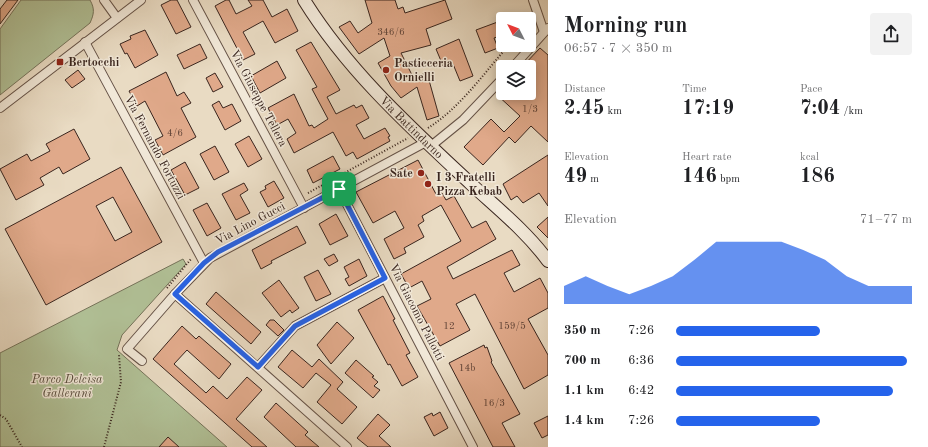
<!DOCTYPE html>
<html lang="en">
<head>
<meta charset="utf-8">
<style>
  body { margin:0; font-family:"Old Standard TT",serif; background:#f2f2f2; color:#202124; height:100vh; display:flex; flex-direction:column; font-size:15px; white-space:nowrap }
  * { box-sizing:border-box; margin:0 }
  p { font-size:13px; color:#757577 }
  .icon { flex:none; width:22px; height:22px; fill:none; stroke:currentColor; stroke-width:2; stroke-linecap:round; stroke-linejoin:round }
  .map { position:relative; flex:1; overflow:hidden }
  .panel { display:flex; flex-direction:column; background:#fff; width:380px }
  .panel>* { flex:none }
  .needle { width:26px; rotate:312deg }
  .tools { position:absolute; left:496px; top:12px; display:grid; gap:8px }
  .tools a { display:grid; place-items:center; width:40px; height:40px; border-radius:4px; background:#fff; box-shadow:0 2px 10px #0003; font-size:20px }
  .pin { position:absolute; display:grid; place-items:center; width:34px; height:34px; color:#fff; margin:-17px; border-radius:8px; box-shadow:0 2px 6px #0006 }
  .round { display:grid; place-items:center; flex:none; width:42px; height:42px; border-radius:4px; background:#f2f2f2 }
  .summary { display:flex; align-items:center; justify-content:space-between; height:68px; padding:0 16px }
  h1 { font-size:22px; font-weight:700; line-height:30px }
  .metrics { display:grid; grid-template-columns:repeat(3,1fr); gap:6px; height:68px; padding:4px 16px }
  .metrics div { display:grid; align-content:center }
  .metrics b { font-size:20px; font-weight:700 }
  .metrics small { font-size:11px; font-weight:400 }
  .metrics p { font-size:11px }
  .chart { height:112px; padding:8px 16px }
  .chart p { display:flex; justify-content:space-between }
  .chart svg { width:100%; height:72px; margin-top:4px; fill:#2563eb; opacity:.7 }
  ul { padding:0 16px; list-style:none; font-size:13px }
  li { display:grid; grid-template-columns:64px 48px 1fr; align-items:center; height:30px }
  li i { height:10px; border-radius:5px; background:#2563eb }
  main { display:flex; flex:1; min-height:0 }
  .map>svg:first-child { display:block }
  .green { fill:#b1c197; stroke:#75735a }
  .building { fill:#e0a98a; stroke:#39251e; fill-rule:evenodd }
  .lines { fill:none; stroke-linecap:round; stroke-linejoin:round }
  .street-casing { stroke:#655247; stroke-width:10 }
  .secondary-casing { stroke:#39251e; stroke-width:14 }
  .path { stroke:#39251e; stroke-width:2; stroke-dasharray:1 2; stroke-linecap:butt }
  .street { stroke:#f1e8d8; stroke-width:8 }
  .secondary { stroke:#f1e8d8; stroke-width:12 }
  .route-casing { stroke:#fff; stroke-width:8 }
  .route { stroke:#2563eb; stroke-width:5 }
  .poi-dot { fill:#8f2418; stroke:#f1e8d8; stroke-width:1.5 }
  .labels { text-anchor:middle; stroke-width:3; stroke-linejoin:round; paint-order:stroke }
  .number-label { font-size:10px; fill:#634639 }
  .poi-label { font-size:12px; font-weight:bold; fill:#39251e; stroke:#f1e8d8; text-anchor:start }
  .street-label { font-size:12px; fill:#39251e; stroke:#f1e8d8 }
  .park-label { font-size:12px; font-style:italic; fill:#574c3c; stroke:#f1e8d8 }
</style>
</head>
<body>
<main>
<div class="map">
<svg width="548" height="447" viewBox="0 0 548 447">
  <rect width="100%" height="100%" fill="#e9dbc3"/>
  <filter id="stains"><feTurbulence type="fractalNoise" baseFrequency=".005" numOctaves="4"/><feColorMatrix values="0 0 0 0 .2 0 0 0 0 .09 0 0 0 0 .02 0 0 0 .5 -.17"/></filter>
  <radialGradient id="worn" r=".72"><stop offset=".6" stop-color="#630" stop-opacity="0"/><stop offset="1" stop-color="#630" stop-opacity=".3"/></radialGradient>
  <g class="green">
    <path d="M21,0H90C95,9 94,14 90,23L0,95V29Z"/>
    <polygon points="183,259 186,264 122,335 117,350 227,447 0,447 0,353"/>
  </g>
  <g class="building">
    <polygon points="7,0 18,0 0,24 0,9"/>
    <polygon points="171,0 177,0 191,27 176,34 161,5"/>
    <polygon points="226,0 229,0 236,14 252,6 248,0 263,0 272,17 287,9 298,31 275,43 263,21 243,32 255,54 243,60 215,6"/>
    <polygon points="365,0 395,0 398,9 403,7 405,13 445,0 452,19 426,29 431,45 401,53 413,77 427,73 439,116 427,120 417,87 401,98 391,86 378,63 390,56 384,38 359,54 339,27 350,21 358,33 372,23"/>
    <polygon points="503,20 503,35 494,38 498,48 485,53 476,30"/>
    <polygon points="145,30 158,55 135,68 127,53 125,54 120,44 131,39 130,36"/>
    <polygon points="459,39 473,76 460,81 453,64 444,68 436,49"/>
    <polygon points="311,42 340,90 327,97 336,114 354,105 356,108 362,105 369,118 356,125 364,139 385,128 390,136 388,137 390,141 357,159 353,152 346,156 333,132 294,153 287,139 296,133 288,119 277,125 268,108 294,94 309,126 312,125 314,128 328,119 312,89 317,87 296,50"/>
    <polygon points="200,44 207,58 184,69 177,55"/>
    <polygon points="540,48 548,55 548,142 531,126 515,143 509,137 483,165 464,147 491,119 504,132 520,116 496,94 529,93 529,67 522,67"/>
    <polygon points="277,61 286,78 260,93 251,76"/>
    <polygon points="78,70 85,79 72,88 65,80"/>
    <polygon points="166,72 177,96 184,92 191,103 181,108 196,137 163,155 155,140 163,136 145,101 137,106 129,91"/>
    <polygon points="215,73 223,87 213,92 206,78"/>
    <polygon points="219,101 223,108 232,104 241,121 225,130 212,105"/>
    <polygon points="74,129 90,159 63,174 59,167 40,178 44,185 16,200 0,169 27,154 31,161 50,151 46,144"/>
    <polygon points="249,136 262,159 248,167 235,144"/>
    <polygon points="215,146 229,172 214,180 200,154"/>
    <polygon points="548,155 548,206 539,193 523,203 517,196 511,200 503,184"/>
    <polygon points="333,156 340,169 313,183 307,170"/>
    <polygon points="418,160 437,196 442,193 446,200 454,196 472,228 486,221 496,239 447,267 453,279 512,250 520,265 504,273 514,292 540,278 548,293 548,308 528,319 548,355 548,375 524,389 475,294 456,304 470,330 440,346 417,306 431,299 422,281 409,288 401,274 461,241 441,205 422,216 424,221 418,225 424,237 404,248 406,253 394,259 384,239 404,228 395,211 373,223 356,192"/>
    <polygon points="185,162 199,188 185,195 171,170"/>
    <path d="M121,167L162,242L46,305L5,229ZM113,197L132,232L115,241L96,206Z"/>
    <polygon points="274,181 284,198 268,207 260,192 266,189 265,186"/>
    <polygon points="244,183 248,190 240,195 250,213 236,220 222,194"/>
    <polygon points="207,203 221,228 207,236 193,210"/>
    <polygon points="336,214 348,236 330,245 319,224"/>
    <polygon points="548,217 548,238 537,227"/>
    <polygon points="297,226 306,243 271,261 272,263 261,269 252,250"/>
    <polygon points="334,254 338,261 329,266 324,259"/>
    <polygon points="359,259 367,276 349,286 345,279 349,277 344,267"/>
    <polygon points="318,270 331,294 316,301 304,277"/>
    <polygon points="279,280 299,308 292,313 290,310 281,317 262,293"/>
    <polygon points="216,292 261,332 251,344 206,304"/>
    <polygon points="383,296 395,319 393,320 410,353 406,355 418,377 402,386 390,364 388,365 358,310"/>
    <polygon points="270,320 274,320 284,330 278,336 266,325"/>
    <polygon points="337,322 354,338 331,364 317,345"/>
    <polygon points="182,326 196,339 199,336 231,364 219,379 187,350 174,364 206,393 213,386 227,399 247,377 262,390 236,419 267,447 252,447 153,359"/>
    <polygon points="484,345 485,348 487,347 492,361 491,362 520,414 502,423 515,447 493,447 449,363"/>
    <polygon points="292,350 312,367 319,359 343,382 337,389 357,407 342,424 317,402 331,385 316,373 303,388 278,367"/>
    <polygon points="356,360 374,376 372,377 378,382 374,386 380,390 373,398 345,373"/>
    <polygon points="276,403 308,432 305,435 319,447 296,447 264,417"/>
    <polygon points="440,412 448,428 434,436 424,417 432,413 433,416"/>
    <polygon points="378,414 390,425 379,436 391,447 368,447 357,438"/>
    <polygon points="548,416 548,435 542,438 534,423"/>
    <polygon points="168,437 179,447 159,447"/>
  </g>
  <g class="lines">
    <g class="street-casing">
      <g id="street">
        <polyline points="104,0 117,18"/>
        <polyline points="193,0 304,208"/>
        <polyline points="533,0 544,32"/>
        <polyline points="85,42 204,263"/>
        <polyline points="513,67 548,28"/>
        <polyline points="0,108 141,0"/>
        <polyline points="431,146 463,120 503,78"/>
        <polyline points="339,189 473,447"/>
        <polyline points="175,294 347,447"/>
        <polyline points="142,361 127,349 175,294 210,258 426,142"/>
        <polyline points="258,367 295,326 385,278"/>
      </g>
    </g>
    <g class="secondary-casing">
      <g id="secondary">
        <path id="s1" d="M304,0C348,71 410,127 471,184C497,208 527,232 548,261"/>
      </g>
    </g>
    <g class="path">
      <path d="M428,128C460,108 484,73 509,45"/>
      <polyline points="308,193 408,138"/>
      <polyline points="167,288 191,259"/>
      <polyline points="0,415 6,419 22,447"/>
      <polyline points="104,447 121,382 119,355"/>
    </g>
    <use href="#street" class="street"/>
    <use href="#secondary" class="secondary"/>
  </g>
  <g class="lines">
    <g class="route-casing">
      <polygon id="route" points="339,189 385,278 295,326 258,367 175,294 204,263 218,252"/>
    </g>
    <use href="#route" class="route"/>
  </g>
  <g class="poi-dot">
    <rect x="56" y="58" width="8" height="8" rx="2"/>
    <circle cx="386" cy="70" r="4"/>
    <circle cx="421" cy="173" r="4"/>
    <circle cx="428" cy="184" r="4"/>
  </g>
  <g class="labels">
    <g class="number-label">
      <text x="391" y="35">346/6</text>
      <text x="530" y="112">1/3</text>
      <text x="175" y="136">4/6</text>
      <text x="449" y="329">12</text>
      <text x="512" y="329">159/5</text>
      <text x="467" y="371">14b</text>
      <text x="494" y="406">16/3</text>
    </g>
    <g class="poi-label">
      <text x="68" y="66">Bertocchi</text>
      <text x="394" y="67">Pasticceria<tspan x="394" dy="14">Ornielli</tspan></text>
      <text x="413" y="177" text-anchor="end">Sate</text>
      <text x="436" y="181">I 3 Fratelli<tspan x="436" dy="14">Pizza Kebab</tspan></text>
    </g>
    <g class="street-label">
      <text transform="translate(259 98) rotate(62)" y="4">Via Giuseppe Tellera</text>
      <text dy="4" stroke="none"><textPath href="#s1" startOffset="167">Via Battindarno</textPath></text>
      <text transform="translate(155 147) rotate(62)" y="4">Via Fernando Fortuzzi</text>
      <text transform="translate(250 223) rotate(-28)" y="4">Via Lino Gucci</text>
      <text transform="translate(417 312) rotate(63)" y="4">Via Giacomo Pallotti</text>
    </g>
    <g class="park-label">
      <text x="67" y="383">Parco Delcisa<tspan x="67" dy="14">Gallerani</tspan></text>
    </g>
  </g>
  <rect width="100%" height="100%" filter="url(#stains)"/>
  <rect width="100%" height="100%" fill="url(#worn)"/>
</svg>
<div class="tools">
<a><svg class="needle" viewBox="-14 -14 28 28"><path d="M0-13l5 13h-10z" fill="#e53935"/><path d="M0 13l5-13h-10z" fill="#757577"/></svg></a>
<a><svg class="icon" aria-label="layers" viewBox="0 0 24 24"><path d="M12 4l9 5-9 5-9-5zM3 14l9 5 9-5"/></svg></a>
</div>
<div class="pin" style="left:339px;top:189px;background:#1e9e55"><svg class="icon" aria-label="arrive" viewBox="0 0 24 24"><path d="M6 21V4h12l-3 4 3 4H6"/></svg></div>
</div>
<section class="panel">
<div class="summary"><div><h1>Morning run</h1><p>06:57 · 7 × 350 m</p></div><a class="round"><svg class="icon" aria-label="share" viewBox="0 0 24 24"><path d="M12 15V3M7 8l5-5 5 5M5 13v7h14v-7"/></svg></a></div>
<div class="metrics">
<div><p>Distance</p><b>2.45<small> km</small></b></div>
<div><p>Time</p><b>17:19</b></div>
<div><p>Pace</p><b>7:04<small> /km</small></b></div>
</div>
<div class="metrics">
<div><p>Elevation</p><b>49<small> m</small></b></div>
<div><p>Heart rate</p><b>146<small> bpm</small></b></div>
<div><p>kcal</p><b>186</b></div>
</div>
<div class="chart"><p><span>Elevation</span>71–77 m</p>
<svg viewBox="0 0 160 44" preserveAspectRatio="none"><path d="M0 44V33L10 27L20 33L30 38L40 33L50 27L60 17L70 6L80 6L90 6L100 6L110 11L120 17L130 27L140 33L150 33L160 33V44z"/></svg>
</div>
<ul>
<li><b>350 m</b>7:26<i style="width:61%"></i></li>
<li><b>700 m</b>6:36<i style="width:98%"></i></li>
<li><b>1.1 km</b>6:42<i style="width:92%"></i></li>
<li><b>1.4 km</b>7:26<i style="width:61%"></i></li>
</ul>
</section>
</main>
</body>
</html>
